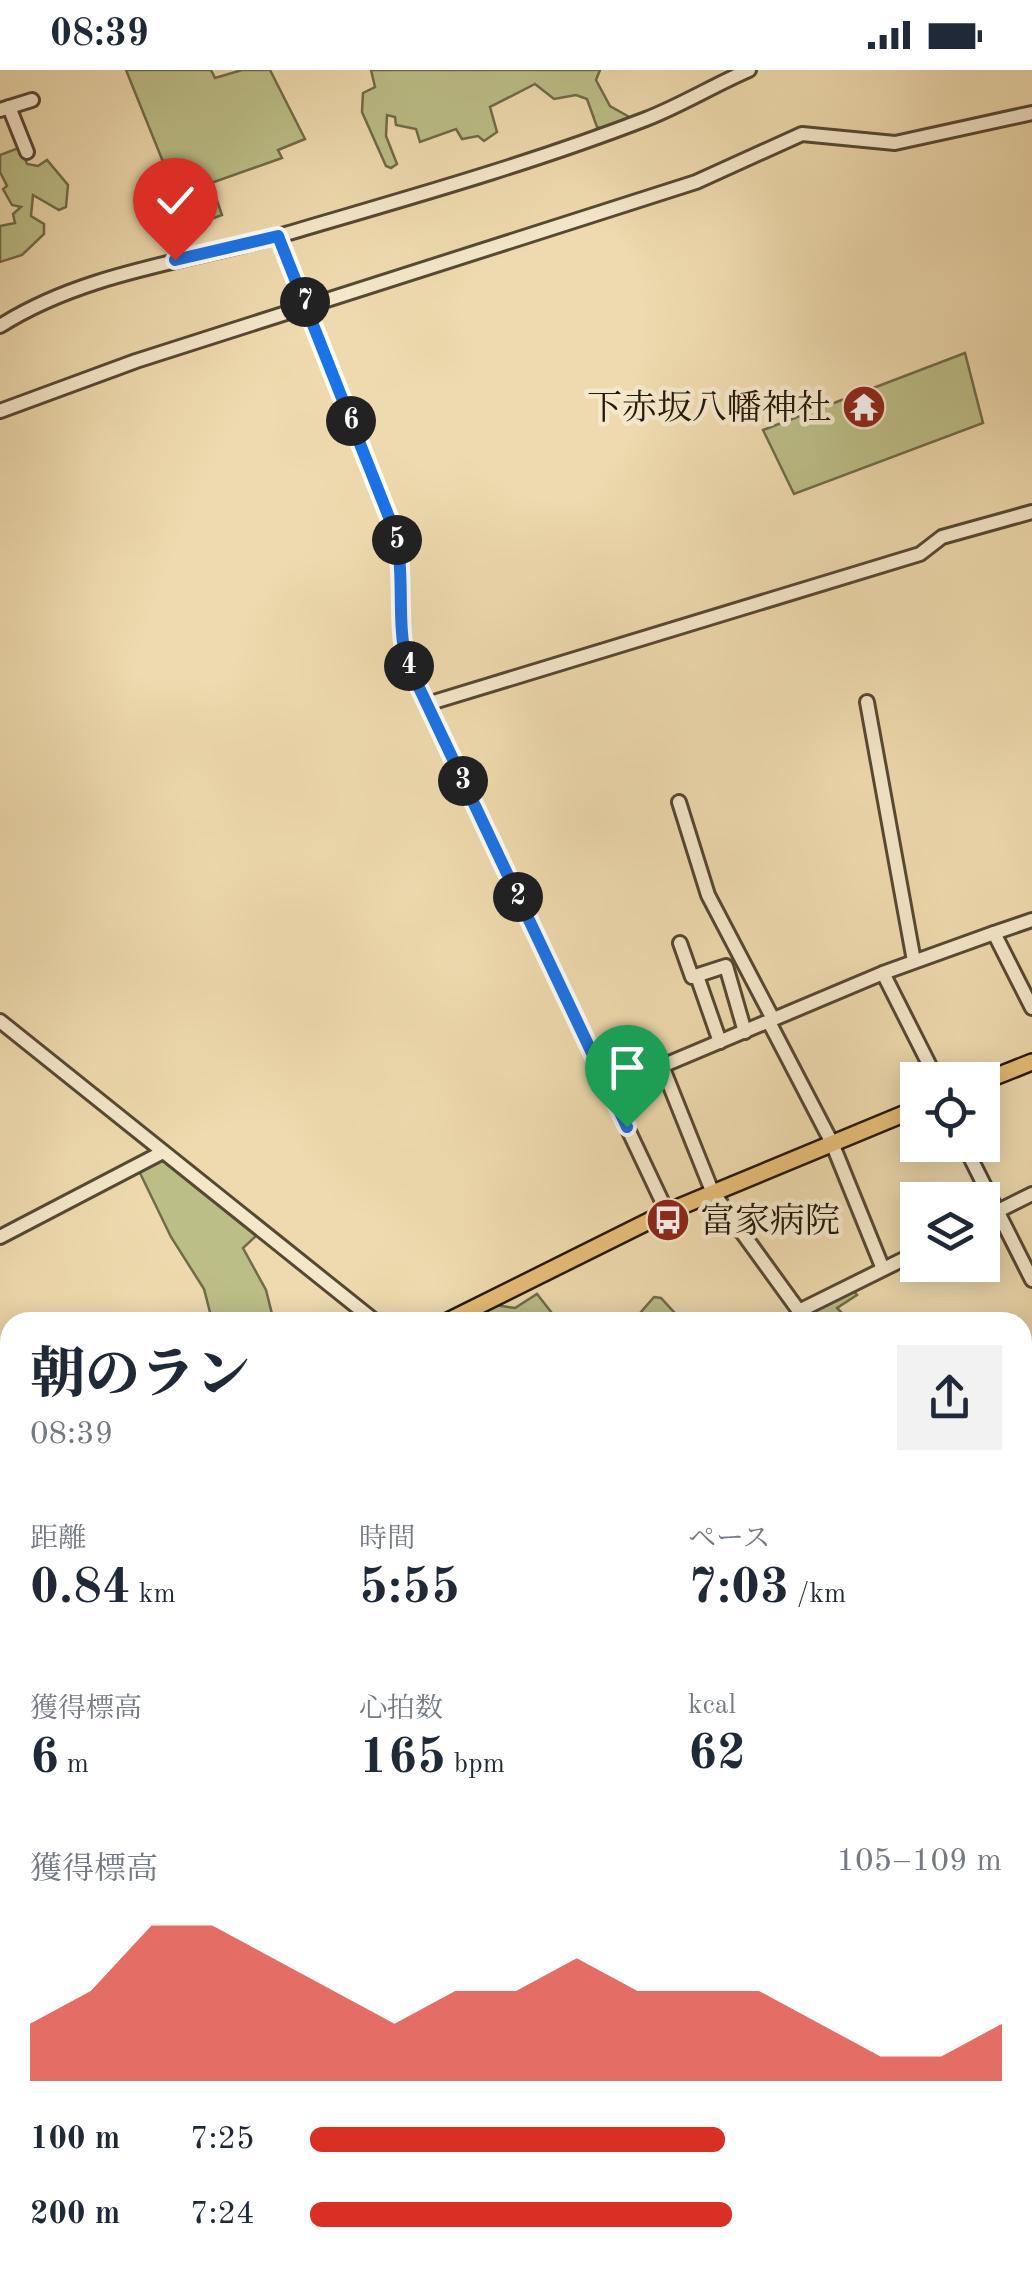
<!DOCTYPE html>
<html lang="ja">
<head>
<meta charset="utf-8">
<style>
  body { margin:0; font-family:"Old Standard TT","Noto Serif JP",serif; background:#f2f2f3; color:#1f2937; height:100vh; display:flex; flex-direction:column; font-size:38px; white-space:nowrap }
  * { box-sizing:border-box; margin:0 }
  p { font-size:32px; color:#747a83 }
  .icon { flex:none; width:55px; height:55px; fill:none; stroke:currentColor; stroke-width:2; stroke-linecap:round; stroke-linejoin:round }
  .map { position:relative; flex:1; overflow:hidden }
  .sheet { position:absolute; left:0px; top:1242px; width:1032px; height:962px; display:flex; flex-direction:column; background:#fff; border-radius:30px 30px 0 0; box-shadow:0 5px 25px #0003 }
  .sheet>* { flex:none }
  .controls { position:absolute; left:900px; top:992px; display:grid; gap:20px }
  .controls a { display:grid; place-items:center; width:100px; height:100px; border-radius:0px; background:#fff; box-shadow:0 5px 25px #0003; font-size:50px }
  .pin { position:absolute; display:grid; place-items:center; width:85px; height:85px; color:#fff; margin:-102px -42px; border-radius:50% 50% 50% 0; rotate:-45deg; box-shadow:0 0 10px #0007 }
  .pin .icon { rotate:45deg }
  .km { position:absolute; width:50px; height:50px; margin:-25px; border-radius:50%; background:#222; color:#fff; font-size:28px; line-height:50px; text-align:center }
  .round { display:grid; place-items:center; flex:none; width:105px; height:105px; border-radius:0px; background:#f2f2f3 }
  .overview { display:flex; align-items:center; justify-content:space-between; height:170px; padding:0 30px }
  h1 { font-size:55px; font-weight:800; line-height:75px }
  .metrics { display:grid; grid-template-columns:repeat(3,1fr); gap:15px; height:170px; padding:10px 30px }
  .metrics div { display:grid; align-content:center }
  .metrics b { font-size:50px; font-weight:800 }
  .metrics small { font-size:28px; font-weight:400 }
  .metrics p { font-size:28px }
  .chart { height:280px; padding:20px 30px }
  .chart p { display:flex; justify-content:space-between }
  .chart svg { width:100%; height:180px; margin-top:10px; fill:#d93025; opacity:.7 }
  ul { padding:0 30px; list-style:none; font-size:32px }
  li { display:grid; grid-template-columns:160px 120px 1fr; align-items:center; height:75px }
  li i { height:25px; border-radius:12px; background:#d93025 }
  .status { display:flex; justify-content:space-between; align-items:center; height:70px; padding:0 50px; background:#fff; direction:ltr }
  .status svg { height:28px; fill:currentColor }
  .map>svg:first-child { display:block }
  .green { fill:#bcbe88; stroke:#706b48; stroke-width:2.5 }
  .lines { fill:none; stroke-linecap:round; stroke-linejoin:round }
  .minor-casing { stroke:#564832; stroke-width:18 }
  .major-casing { stroke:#231809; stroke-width:20 }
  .minor { stroke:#f4e7ca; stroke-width:12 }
  .major { stroke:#e7bd77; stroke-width:15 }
  .route-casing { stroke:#fff; stroke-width:20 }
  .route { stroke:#1a73e8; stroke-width:12 }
  .labels { text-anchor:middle; stroke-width:9; stroke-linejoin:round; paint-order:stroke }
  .poi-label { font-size:35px; fill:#231809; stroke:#f4e7ca; text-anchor:end }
</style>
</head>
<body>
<div class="status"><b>08:39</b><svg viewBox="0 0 49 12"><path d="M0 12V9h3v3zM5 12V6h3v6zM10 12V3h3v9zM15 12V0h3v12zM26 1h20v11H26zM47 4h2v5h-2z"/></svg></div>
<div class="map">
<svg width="1032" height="2204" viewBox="0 0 1032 2204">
  <rect width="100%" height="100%" fill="#eedaae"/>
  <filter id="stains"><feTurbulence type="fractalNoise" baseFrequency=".002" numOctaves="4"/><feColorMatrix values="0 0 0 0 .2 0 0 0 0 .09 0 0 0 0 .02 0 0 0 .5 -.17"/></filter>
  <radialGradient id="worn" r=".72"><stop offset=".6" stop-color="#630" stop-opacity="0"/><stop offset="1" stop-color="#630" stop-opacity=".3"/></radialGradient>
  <g class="green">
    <polygon points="126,0 211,0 215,8 242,0 270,0 305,69 278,80 282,88 211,113 222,145 206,151 194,119 176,124"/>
    <polygon points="371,0 600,0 596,10 610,36 633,49 606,60 597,57 587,29 576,25 554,29 535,14 490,37 497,62 484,71 478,66 462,69 456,59 420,72 416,59 396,55 395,47 387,45 386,66 397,94 391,98 386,96 362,42 363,23 375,17"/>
    <polygon points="21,77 27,94 38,96 47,90 68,115 66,137 59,140 33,125 31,146 44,154 44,164 22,185 0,192 0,156 15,153 13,144 21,137 12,135 3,119 7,116 0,102 0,85"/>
    <polygon points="965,283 983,353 794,424 763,360"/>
    <polygon points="162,1085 258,1164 243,1178 266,1220 274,1252 212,1250 204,1219 171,1167 139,1101"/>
    <polygon points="852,1219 857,1225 837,1238 851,1252 804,1252 812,1238"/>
    <polygon points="537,1224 559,1252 457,1252 495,1235 515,1238"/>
    <polygon points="654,1227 661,1228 683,1252 646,1252 641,1242"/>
    <polygon points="76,2195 308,2195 288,2204 72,2204"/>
    <polygon points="428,2195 587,2195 592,2204 409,2204"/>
    <polygon points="666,2195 780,2195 766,2204 656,2204"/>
    <polygon points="789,2195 932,2195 937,2204 773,2204"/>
  </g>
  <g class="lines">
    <g class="minor-casing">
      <g id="minor">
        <polyline points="9,37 27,82"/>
        <polyline points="0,40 32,30"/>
        <path d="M278,166L394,460C406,502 396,546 406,589L667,1142"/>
        <path d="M0,256C85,202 188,192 282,165C404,129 527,95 646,49C682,35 714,15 749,0"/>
        <polyline points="0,341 136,291 696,112 802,64 895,73 1032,43"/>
        <polyline points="867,632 914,891"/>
        <polyline points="427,634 920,484 942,467 1032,442"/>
        <polyline points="679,732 708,825 773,949"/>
        <polyline points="994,863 1032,850"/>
        <polyline points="680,873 692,907 726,896 745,962"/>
        <polyline points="883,903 937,1010"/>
        <polyline points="697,906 720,972"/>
        <polyline points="0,951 376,1252"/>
        <polyline points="769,952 832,1073 883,1199"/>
        <polyline points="964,1075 1032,1210"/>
        <polyline points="982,1149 1032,1124"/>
        <polyline points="0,1167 163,1082"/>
        <polyline points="799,1241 918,1182"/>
        <polyline points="807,1252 712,1121 662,996 883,903 994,863 1032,938"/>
        <polyline points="1022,1288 1032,1283"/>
        <polyline points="1022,1448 1032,1443"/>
        <polyline points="1022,1553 1032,1566"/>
        <polyline points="1022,1686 1032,1682"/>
        <polyline points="1022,1843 1032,1839"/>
        <polyline points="1022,2077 1032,2094"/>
        <polyline points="61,2195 67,2204"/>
        <polyline points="256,2195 262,2204"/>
        <polyline points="591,2195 596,2204"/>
        <polyline points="935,2195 940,2204"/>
      </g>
    </g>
    <g class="major-casing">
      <g id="major">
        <polyline points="982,1012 1032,992"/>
        <polyline points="446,1252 667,1142 918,1038"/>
        <polyline points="0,1478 10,1473"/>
      </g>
    </g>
    <use href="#minor" class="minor"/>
    <use href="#major" class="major"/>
  </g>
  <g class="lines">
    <g class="route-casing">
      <path id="route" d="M175,190L278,166L394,460C406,502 396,546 406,590L627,1057"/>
    </g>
    <use href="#route" class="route"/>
  </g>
  <defs>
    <g id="temple-disc" transform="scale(2.25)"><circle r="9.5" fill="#8f2418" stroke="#f4e7ca"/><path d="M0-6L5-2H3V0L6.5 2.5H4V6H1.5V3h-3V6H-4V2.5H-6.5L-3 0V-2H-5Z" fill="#fff"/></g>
    <g id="bus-disc" transform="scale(2.25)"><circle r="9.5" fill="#8f2418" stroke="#f4e7ca"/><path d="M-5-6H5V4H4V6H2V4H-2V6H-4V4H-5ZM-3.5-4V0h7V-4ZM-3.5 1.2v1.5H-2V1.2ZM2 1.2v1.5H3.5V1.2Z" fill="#fff"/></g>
  </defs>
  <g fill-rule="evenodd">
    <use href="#temple-disc" x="864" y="337"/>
    <use href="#bus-disc" x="668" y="1150"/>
  </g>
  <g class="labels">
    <g class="poi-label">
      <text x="832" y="349">下赤坂八幡神社</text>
      <text x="700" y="1162" text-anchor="start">富家病院</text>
    </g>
  </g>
  <rect width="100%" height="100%" filter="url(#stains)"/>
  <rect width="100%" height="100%" fill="url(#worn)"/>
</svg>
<div class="controls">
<a><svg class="icon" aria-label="locate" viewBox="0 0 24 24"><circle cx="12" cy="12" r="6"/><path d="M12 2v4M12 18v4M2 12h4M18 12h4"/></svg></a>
<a><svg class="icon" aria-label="layers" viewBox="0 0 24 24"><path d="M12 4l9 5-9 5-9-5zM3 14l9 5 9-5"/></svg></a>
</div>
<div class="pin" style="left:627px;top:1057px;background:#1e9e55"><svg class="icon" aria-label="arrive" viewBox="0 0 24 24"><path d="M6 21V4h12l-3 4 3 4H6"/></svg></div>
<div class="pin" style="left:175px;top:190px;background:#d93025"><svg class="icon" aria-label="check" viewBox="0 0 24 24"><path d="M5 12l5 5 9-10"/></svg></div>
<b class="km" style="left:518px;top:827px">2</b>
<b class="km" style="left:463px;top:711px">3</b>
<b class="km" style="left:409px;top:596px">4</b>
<b class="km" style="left:397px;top:470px">5</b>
<b class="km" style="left:351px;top:351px">6</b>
<b class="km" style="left:305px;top:232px">7</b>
<section class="sheet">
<div class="overview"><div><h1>朝のラン</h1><p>08:39</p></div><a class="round"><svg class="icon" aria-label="share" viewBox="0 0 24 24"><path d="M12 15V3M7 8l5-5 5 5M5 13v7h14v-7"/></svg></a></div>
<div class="metrics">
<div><p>距離</p><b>0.84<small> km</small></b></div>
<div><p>時間</p><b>5:55</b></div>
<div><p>ペース</p><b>7:03<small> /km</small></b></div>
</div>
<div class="metrics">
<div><p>獲得標高</p><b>6<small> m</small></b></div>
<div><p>心拍数</p><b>165<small> bpm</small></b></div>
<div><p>kcal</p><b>62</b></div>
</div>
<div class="chart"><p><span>獲得標高</span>105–109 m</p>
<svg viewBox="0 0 160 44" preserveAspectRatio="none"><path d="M0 44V30L10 22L20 6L30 6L40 14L50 22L60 30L70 22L80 22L90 14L100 22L110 22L120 22L130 30L140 38L150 38L160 30V44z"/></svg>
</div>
<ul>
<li><b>100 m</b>7:25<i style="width:60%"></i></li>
<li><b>200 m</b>7:24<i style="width:61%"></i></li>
</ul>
</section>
</div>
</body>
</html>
